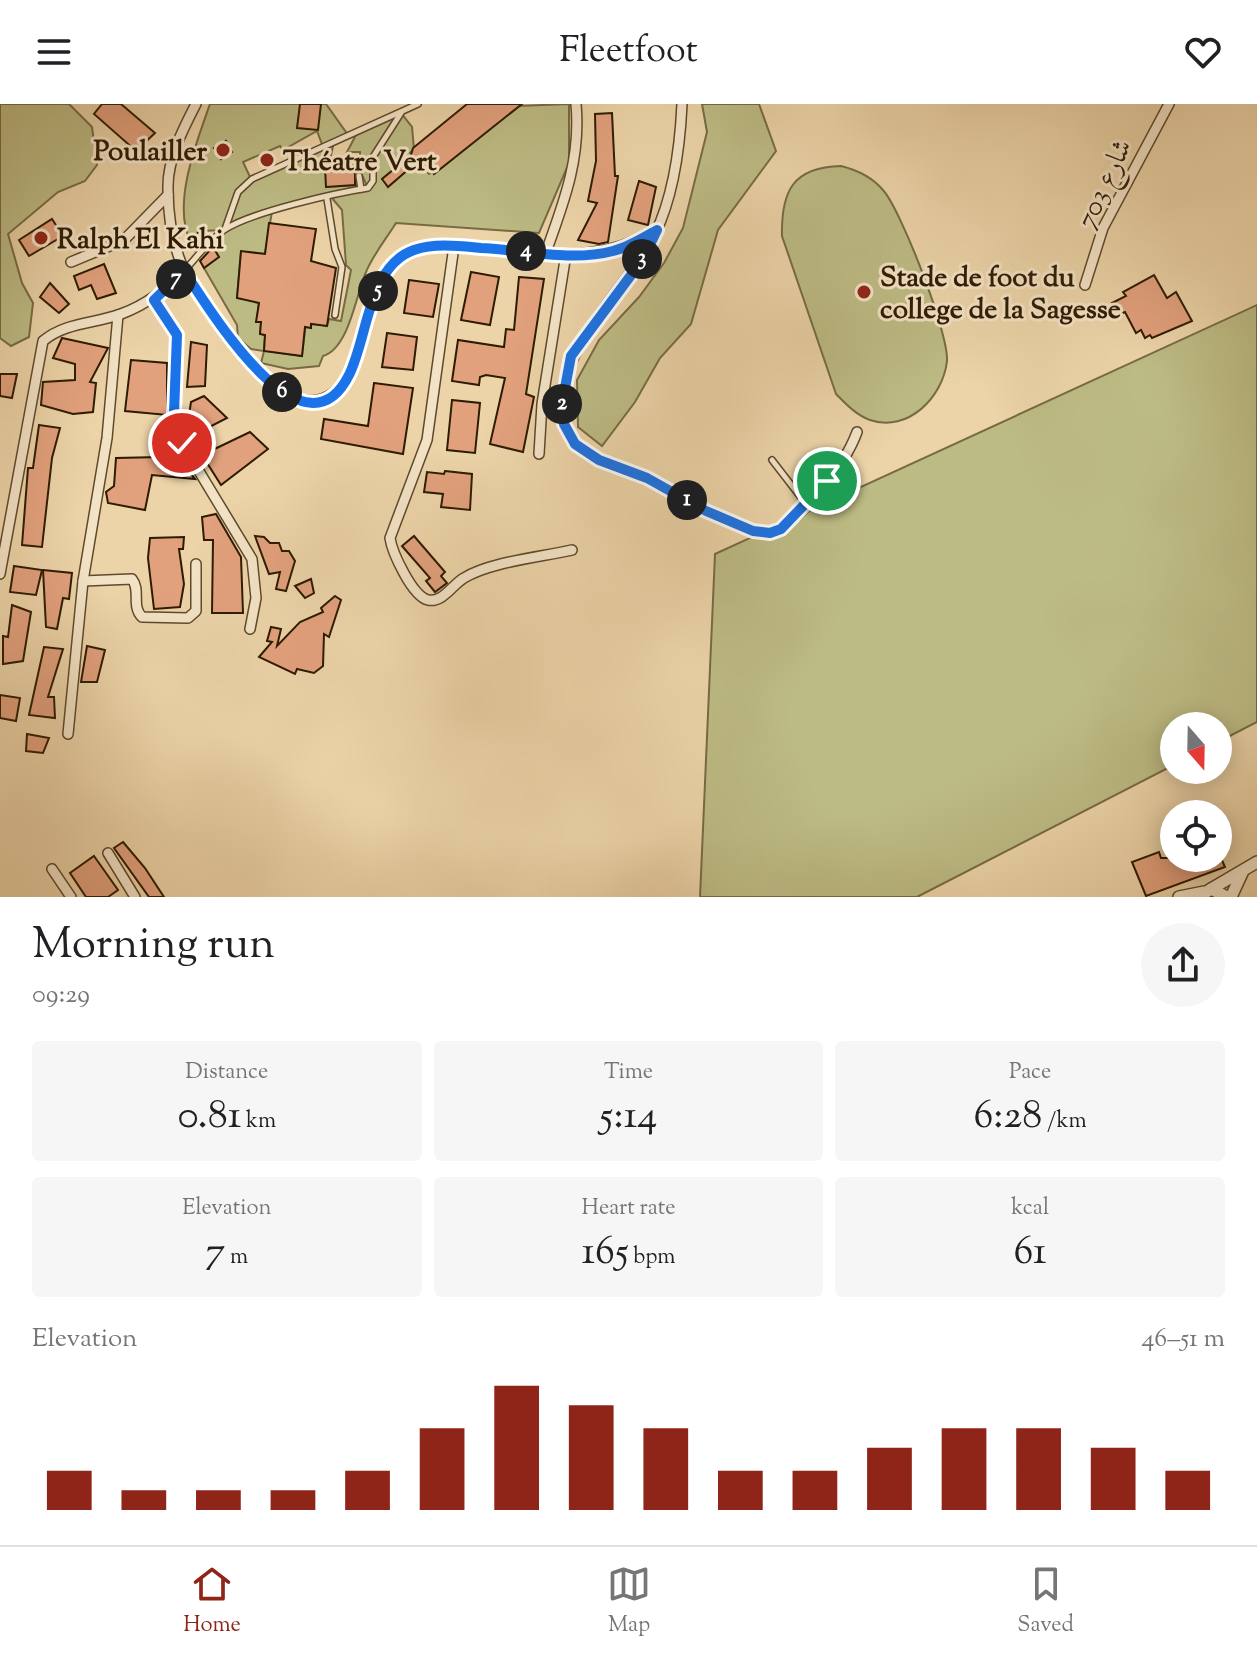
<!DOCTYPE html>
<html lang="en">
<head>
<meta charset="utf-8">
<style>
  body { margin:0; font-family:"Sorts Mill Goudy",Amiri,serif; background:#f6f6f6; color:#202124; height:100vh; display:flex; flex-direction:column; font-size:30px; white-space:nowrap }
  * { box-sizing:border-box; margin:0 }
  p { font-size:26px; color:#757577 }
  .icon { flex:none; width:44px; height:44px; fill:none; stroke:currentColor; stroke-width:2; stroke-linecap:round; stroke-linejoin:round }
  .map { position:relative; height:793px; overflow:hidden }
  .panel { display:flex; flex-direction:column; background:#fff; flex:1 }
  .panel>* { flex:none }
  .needle { width:52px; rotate:160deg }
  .controls { position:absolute; left:1160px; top:608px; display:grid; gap:16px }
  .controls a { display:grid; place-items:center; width:72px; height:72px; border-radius:50%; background:#fff; box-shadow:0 4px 20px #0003; font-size:40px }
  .pin { position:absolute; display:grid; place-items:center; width:68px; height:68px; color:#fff; margin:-34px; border:4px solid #fff; border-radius:50%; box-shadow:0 2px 8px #0007 }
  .km { position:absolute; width:40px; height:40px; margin:-20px; border-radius:50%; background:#222; color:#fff; font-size:22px; line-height:40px; text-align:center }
  .round { display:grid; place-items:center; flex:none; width:84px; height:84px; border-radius:42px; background:#f6f6f6 }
  .head { display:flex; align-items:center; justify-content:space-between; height:136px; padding:0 32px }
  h1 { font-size:44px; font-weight:600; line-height:60px }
  .stats { display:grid; grid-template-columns:repeat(3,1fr); gap:12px; height:136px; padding:8px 32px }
  .stats div { display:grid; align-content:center; border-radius:8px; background:#f6f6f6; text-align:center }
  .stats b { font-size:40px; font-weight:600 }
  .stats small { font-size:22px; font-weight:400 }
  .stats p { font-size:22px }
  .chart { height:224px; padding:16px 32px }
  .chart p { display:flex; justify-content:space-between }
  .chart svg { width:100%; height:144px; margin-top:8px; stroke:#8f2418; stroke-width:6 }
  header { display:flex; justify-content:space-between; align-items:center; height:104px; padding:0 32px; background:#fff; font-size:36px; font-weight:600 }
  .dock { display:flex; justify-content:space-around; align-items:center; height:112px; border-top:2px solid #e0e0e0; background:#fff; font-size:22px; color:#757577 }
  .dock a { display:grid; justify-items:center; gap:4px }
  .dock .current { color:#8f2418 }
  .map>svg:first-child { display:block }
  .green { fill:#bdbb84; stroke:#766b44; stroke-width:2; fill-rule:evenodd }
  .building { fill:#e2a17d; stroke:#2e1b03; stroke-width:2 }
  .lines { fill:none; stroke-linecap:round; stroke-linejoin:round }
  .service-casing { stroke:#5e492c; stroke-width:8 }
  .minor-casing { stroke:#5e492c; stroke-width:12 }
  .tertiary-casing { stroke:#5e492c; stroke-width:14 }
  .service { stroke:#f3e3c6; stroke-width:5 }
  .minor { stroke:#f3e3c6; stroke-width:9 }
  .tertiary { stroke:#f3e3c6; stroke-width:11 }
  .route-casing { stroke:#fff; stroke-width:16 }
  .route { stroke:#1a73e8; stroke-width:10 }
  .poi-dot { fill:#8f2418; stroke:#f3e3c6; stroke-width:3 }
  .labels { text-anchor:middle; stroke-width:6; stroke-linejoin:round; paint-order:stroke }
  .poi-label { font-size:28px; font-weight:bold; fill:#2e1b03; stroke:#f3e3c6; text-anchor:start }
  .street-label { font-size:28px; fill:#2e1b03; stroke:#f3e3c6 }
</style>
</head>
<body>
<header><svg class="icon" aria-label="menu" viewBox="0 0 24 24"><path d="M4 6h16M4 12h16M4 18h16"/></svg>Fleetfoot<svg class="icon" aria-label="heart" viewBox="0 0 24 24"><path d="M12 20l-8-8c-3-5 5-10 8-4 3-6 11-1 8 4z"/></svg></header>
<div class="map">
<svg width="1257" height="793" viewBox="0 0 1257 793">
  <rect width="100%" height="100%" fill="#ecd4a8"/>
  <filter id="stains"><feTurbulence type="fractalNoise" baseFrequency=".0025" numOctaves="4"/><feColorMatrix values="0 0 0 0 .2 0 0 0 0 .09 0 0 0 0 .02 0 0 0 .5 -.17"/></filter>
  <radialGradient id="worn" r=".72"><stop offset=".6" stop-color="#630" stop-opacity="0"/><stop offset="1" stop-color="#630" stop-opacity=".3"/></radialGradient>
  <g class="green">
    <polygon points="0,0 69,0 92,23 97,61 85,77 58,88 8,130 22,179 33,199 29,233 11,242 0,234"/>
    <path d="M210,0H326L348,31L334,38L329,60L325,61L327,83L357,81L358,85L368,84L360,67V48H347L358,27L401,9L412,23L414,45L410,49L429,70L516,2L569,0V59L539,129L396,119C386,135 373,151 366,168C356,190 349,245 323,252L319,262L288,265L261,259L264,247L251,245L238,234L237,221L204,164L218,153L209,140L224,126L200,127L190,136C172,99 197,37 210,0ZM317,27L323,43L251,75L243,58L280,42L283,46ZM331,93L342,106L346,161L351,166L341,217L329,215L327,222L306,218L302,252L264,247L265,231L260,230L261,218H257L259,197L237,194L241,148L265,150L272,107Z"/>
    <polygon points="702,0 759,0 776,47 718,126 691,220 660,254 635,298 602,342 578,323 577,276 599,236 639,193 664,159 683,124 707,28"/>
    <path d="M841,62C857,66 872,73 883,86C901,106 949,230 947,257C943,293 908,329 870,316C856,311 846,300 836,290L782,132C781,87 793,63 841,62Z"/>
    <polygon points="1257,201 1257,618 1218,638 1218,622 1174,622 1174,661 917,793 700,793 715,450"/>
  </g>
  <g class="building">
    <polygon points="102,0 121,0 155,29 136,47 94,10"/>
    <polygon points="300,0 321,0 318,26 297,24"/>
    <polygon points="467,0 522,0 434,70 429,62 424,66 417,58 388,83 382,75 411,51 413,44"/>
    <polygon points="612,9 615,72 618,72 608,138 599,140 578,136 597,99 588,97 596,57 595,10"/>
    <polygon points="226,37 232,48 221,55 214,44"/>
    <polygon points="355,61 355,81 326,83 325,63"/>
    <polygon points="639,77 656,83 648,121 628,116"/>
    <polygon points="52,115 63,132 29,152 19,136"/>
    <polygon points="269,119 316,125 311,157 336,164 327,222 311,220 311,224 305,223 302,252 264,247 265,231 260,230 261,218 256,218 259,199 237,194 241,147 265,150"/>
    <polygon points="200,127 205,135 195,146 190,136"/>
    <polygon points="213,143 219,153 204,164 200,157"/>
    <polygon points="104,160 116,189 97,195 91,181 79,186 74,172"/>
    <polygon points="471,168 499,173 490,221 461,216"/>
    <polygon points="1154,171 1167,194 1176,188 1192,217 1152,234 1150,231 1145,234 1141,226 1136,229 1125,208 1118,211 1112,199 1126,192 1123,188"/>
    <polygon points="519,173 544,175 526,290 534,293 523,348 490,340 505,274 486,271 480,273 479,281 452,277 458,236 504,243 506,225 514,226"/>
    <polygon points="409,176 439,180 433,213 404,209"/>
    <polygon points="50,179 69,200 59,209 40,193"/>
    <polygon points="387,229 417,233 413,266 382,263"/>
    <polygon points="62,234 108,244 90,278 96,279 93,308 73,310 41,301 43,278 75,276 75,260 53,254"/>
    <polygon points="191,238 207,241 205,282 187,283"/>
    <polygon points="131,256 167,259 167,311 125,307"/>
    <polygon points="0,270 17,270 12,294 0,292"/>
    <polygon points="374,279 413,284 403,350 321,335 324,315 368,322"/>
    <polygon points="204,292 227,314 192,332 187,324 191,298"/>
    <polygon points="452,296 480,299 475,349 447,346"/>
    <polygon points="39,321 60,324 52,354 42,443 22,441 28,364 33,364"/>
    <polygon points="250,328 268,345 221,381 202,351"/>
    <polygon points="173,348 195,375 152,371 145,406 108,399 106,388 114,382 116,354 161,353"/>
    <polygon points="445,367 472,370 470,406 441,403 443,390 424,388 427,368 444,370"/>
    <polygon points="216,410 241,453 243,509 212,509 213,436 204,436 202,413"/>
    <polygon points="255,432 264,433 270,439 279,439 282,447 289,447 295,457 286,487 276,485 280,468 269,470"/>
    <polygon points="414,432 445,468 441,472 447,479 435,488 426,477 430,474 402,442"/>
    <polygon points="184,433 183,445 179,445 184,480 180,503 154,505 148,454 150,434"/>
    <polygon points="14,462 42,466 36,491 10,488"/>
    <polygon points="43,466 72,469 69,495 63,494 57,525 46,523"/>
    <polygon points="311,475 314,489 305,494 295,482"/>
    <polygon points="335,492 341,496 329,533 324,530 323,562 314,569 297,565 295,570 259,553 272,538 267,537 271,523 281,525 277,542 300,518 323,508 321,504"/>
    <polygon points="12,501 31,508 23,557 3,560 3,532 8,533"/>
    <polygon points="87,542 105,546 97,578 81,578"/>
    <polygon points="44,543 63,545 48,593 54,593 55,614 29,611"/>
    <polygon points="0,591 20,594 16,617 0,614"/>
    <polygon points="27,630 49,634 43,649 26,647"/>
    <polygon points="123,738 145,764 164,793 149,793 114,744"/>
    <polygon points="1159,748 1161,754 1221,754 1225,763 1146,792 1132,758"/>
    <polygon points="94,752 118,786 108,793 86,793 70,769"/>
  </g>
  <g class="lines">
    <g class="service-casing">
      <g id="service">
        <polyline points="359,72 361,85"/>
        <polyline points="327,95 335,145 342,163 335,211"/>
        <polyline points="225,125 238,88 252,75 418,0"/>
        <path d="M184,167C197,153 209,136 224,126C251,108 336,89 368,84L373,77V53L401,9"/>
        <polyline points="772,356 806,400"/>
      </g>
    </g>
    <g class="minor-casing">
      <g id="minor">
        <path d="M196,0C183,25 167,56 168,85C168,113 173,143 185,168C204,204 271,307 318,296C378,282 353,166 415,146C436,140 460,142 481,144C551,148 593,162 657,126"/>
        <path d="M682,0C680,43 674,91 655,130C629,185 526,272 574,337C589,359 626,365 649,375C690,394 725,423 770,429C802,416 845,361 857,328"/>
        <path d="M454,142L427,336L390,434C392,448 412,492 428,496C443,499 453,480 464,474C490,458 541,453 572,446"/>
        <path d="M546,148C564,98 581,54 576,0"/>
        <polyline points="71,158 124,136 168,91"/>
        <polyline points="1085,181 1103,124 1169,0"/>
        <polyline points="154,196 177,231 174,309 182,339 252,455 256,494 250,525"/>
        <polyline points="539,350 542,300 566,150"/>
        <path d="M0,470L43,237C66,218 94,220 121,210C148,200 164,186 184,167"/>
        <path d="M83,477L132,475C141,486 131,502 142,513L188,514L196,507V460"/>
        <polyline points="68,630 83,477 107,334 118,211"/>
        <polyline points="108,749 135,793"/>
        <polyline points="52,765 71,793"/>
      </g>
    </g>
    <g class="tertiary-casing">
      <g id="tertiary">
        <polyline points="1211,785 1257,758"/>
        <polyline points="1179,793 1204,788"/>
        <polyline points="1199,793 1211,785 1227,793"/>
        <polyline points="1231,793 1243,767"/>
      </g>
    </g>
    <use href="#service" class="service"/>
    <use href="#minor" class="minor"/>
    <use href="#tertiary" class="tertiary"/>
  </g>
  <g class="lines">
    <g class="route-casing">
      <path id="route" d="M182,339L174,309L177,231L154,196L184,167C207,201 303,363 349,271C368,233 368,162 414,146C435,139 459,142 481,144C523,146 572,158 613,147C629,143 643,134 657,126L643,155L571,252L562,300L564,320L575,340L599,356L647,374L706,407L753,427L770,429L781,425L827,377"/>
    </g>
    <use href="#route" class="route"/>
  </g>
  <g class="poi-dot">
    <circle cx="223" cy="46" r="8"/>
    <circle cx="267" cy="56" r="8"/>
    <circle cx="41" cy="134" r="8"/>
    <circle cx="864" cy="188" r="8"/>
  </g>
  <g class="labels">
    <g class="poi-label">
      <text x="207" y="56" text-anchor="end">Poulailler</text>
      <text x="283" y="66">Théatre Vert</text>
      <text x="57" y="144">Ralph El Kahi</text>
      <text x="880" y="182">Stade de foot du<tspan x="880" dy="32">college de la Sagesse</tspan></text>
    </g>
    <g class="street-label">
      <text transform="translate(1103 79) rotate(-65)" y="10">شارع 703</text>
    </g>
  </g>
  <rect width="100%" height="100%" filter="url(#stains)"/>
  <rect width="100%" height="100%" fill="url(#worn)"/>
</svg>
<div class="controls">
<a><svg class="needle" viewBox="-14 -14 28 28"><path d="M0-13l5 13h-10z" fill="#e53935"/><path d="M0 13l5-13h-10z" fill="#757577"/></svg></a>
<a><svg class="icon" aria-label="locate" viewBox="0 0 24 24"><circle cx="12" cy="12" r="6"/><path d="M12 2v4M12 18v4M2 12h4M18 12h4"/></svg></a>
</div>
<div class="pin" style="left:827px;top:377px;background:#1e9e55"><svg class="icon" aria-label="arrive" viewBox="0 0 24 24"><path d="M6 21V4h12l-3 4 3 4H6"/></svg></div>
<div class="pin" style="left:182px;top:339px;background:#d93025"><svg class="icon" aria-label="check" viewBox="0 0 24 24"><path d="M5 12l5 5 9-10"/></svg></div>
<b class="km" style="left:687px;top:396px">1</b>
<b class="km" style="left:562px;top:300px">2</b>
<b class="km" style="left:642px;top:155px">3</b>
<b class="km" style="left:526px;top:147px">4</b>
<b class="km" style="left:378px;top:187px">5</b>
<b class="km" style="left:282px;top:288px">6</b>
<b class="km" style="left:176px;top:175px">7</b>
</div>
<section class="panel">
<div class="head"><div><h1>Morning run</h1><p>09:29</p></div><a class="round"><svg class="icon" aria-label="share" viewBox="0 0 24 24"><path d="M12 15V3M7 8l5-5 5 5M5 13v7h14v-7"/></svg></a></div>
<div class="stats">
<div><p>Distance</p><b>0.81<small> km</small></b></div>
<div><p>Time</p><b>5:14</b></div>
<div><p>Pace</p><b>6:28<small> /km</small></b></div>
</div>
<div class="stats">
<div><p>Elevation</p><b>7<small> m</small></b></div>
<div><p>Heart rate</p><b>165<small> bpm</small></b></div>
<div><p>kcal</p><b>61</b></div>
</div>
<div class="chart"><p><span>Elevation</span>46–51 m</p>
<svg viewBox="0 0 160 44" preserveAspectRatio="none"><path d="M5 44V32M15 44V38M25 44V38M35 44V38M45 44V32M55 44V19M65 44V6M75 44V12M85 44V19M95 44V32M105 44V32M115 44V25M125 44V19M135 44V19M145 44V25M155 44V32"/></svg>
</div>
</section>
<nav class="dock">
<a class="current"><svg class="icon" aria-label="home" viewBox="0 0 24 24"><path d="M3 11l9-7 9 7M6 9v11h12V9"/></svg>Home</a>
<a><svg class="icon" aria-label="map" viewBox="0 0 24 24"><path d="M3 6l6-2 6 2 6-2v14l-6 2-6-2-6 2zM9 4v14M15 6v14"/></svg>Map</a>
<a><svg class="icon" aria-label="saved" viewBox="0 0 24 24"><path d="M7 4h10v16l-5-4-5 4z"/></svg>Saved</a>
</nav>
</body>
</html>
